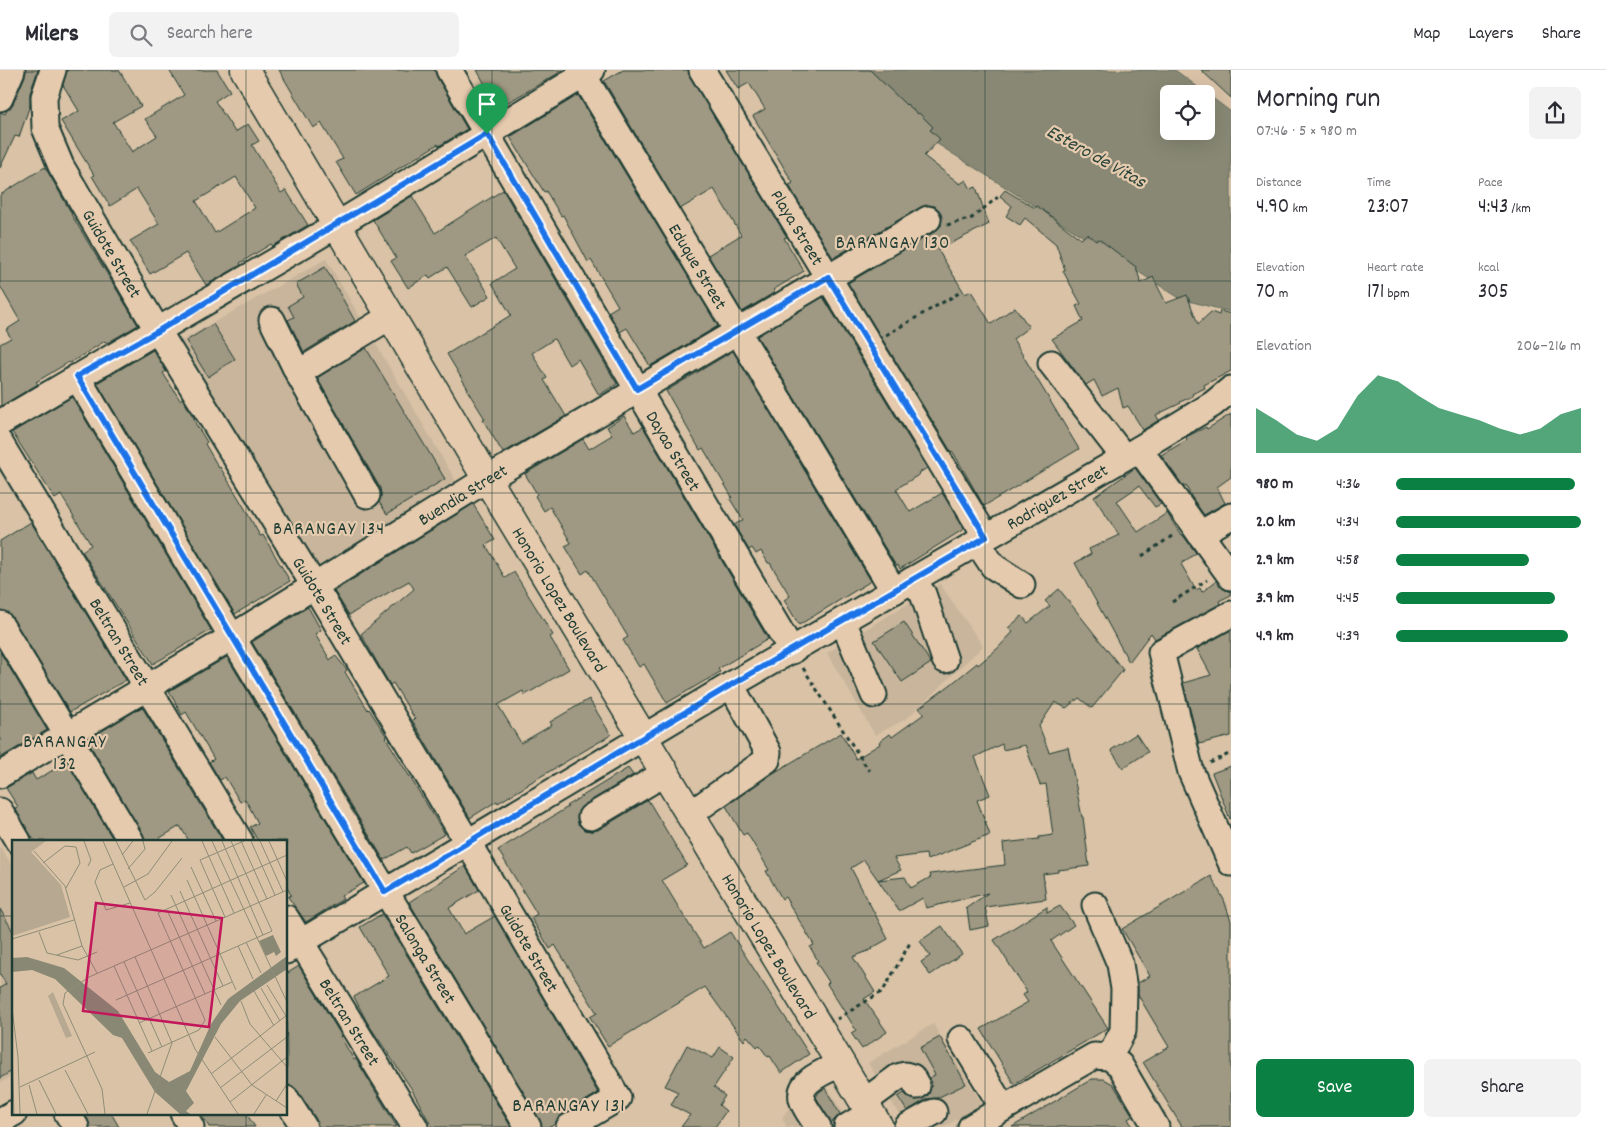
<!DOCTYPE html>
<html lang="en">
<head>
<meta charset="utf-8">
<style>
  body { margin:0; font-family:Dekko,sans-serif; background:#f2f2f3; color:#2b2b33; height:100vh; display:flex; flex-direction:column; font-size:19px; white-space:nowrap }
  * { box-sizing:border-box; margin:0 }
  p { font-size:16px; color:#7c7c81 }
  .icon { flex:none; width:28px; height:28px; fill:none; stroke:currentColor; stroke-width:2; stroke-linecap:round; stroke-linejoin:round }
  .map { position:relative; flex:1; overflow:hidden }
  .side { display:flex; flex-direction:column; background:#fff; width:375px }
  .side>* { flex:none }
  .buttons { position:absolute; left:1160px; top:15px; display:grid; gap:10px }
  .buttons a { display:grid; place-items:center; width:55px; height:55px; border-radius:8px; background:#fff; box-shadow:0 5px 20px #0002; font-size:25px }
  .pin { position:absolute; display:grid; place-items:center; width:42px; height:42px; color:#fff; margin:-51px -21px; border-radius:50% 50% 50% 0; rotate:-45deg; box-shadow:0 0 5px #0007 }
  .pin .icon { rotate:45deg }
  .round { display:grid; place-items:center; flex:none; width:52px; height:52px; border-radius:8px; background:#f2f2f3 }
  .summary { display:flex; align-items:center; justify-content:space-between; height:85px; padding:0 25px }
  h1 { font-size:28px; font-weight:600; line-height:38px }
  .stats { display:grid; grid-template-columns:repeat(3,1fr); gap:8px; height:85px; padding:5px 25px }
  .stats div { display:grid; align-content:center }
  .stats b { font-size:21px; font-weight:600 }
  .stats small { font-size:14px; font-weight:400 }
  .stats p { font-size:14px }
  .chart { height:140px; padding:10px 25px }
  .chart p { display:flex; justify-content:space-between }
  .chart svg { width:100%; height:90px; margin-top:5px; fill:#0b8043; opacity:.7 }
  .cta { display:flex; gap:10px; margin-top:auto; padding:10px 25px }
  .cta a { flex:1; height:58px; border-radius:8px; background:#0b8043; color:#fff; font-size:20px; font-weight:600; line-height:58px; text-align:center }
  .cta a+a { background:#f2f2f3; color:#2b2b33 }
  ul { padding:0 25px; list-style:none; font-size:16px }
  li { display:grid; grid-template-columns:80px 60px 1fr; align-items:center; height:38px }
  li i { height:12px; border-radius:6px; background:#0b8043 }
  header { display:flex; align-items:center; gap:30px; box-sizing:border-box; height:70px; padding:0 25px; background:#fff; border-bottom:1px solid #e1e1e2 }
  header strong { font-size:24px }
  nav { display:flex; gap:28px; margin-inline-start:auto; font-size:18px }
  .search { width:350px; height:45px; background:#f2f2f3; display:flex; align-items:center; gap:12px; box-sizing:border-box; padding:0 18px; border-radius:8px; color:#7c7c81; font-size:19px }
  main { display:flex; flex:1; min-height:0 }
  .map>svg:first-child { display:block }
  .built { fill:#c8b59b }
  .water { fill:#888874; stroke:#5e6a5a; fill-rule:evenodd }
  .building { fill:#9f9882; stroke:#1f3d34; fill-rule:evenodd }
  .lines { fill:none; stroke-linecap:round; stroke-linejoin:round }
  .minor-casing { stroke:#1f3d34; stroke-width:29 }
  .major-casing { stroke:#1f3d34; stroke-width:31 }
  .path { stroke:#1f3d34; stroke-width:3; stroke-dasharray:4 4; stroke-linecap:butt }
  .minor { stroke:#e5caad; stroke-width:25 }
  .major { stroke:#e5caad; stroke-width:28 }
  .route-casing { stroke:#fff; stroke-width:10 }
  .route { stroke:#1a73e8; stroke-width:6 }
  .grid { fill:none; stroke:#1f3d34; stroke-width:1; stroke-opacity:0.55 }
  .labels { text-anchor:middle; stroke-width:4.5; stroke-linejoin:round; paint-order:stroke }
  .street-label { font-size:18px; fill:#1f3d34; stroke:#e5caad }
  .water-label { font-size:19px; font-style:italic; fill:#2a443a; stroke:#e5caad }
  .neighbourhood-label { font-size:19px; letter-spacing:1px; fill:#1f3d34; stroke:#e5caad }
  .quarter-label { font-size:20px; letter-spacing:1px; fill:#1f3d34; stroke:#e5caad }
  .inset-road { fill:none; stroke:#8f8d78; stroke-width:1 }
  .view { fill:#c2185b; fill-opacity:0.15; stroke:#c2185b; stroke-width:2.5 }
  .inset-edge { fill:none; stroke:#1f3d34; stroke-width:2.5 }
</style>
</head>
<body>
<header>
<strong>Milers</strong>
<div class="search"><svg class="icon" aria-label="search" viewBox="0 0 24 24"><circle cx="10" cy="10" r="6"/><path d="M15 15l6 6"/></svg>Search here</div>
<nav><a>Map</a><a>Layers</a><a>Share</a></nav>
</header>
<main>
<div class="map">
<svg width="1231" height="1057" viewBox="0 0 1231 1057">
  <rect width="100%" height="100%" fill="#d9c2a6"/>
  <filter id="ink" filterUnits="userSpaceOnUse"><feTurbulence type="fractalNoise" baseFrequency=".02" numOctaves="2"/><feDisplacementMap in="SourceGraphic" scale="10" xChannelSelector="R" yChannelSelector="G"/><feConvolveMatrix kernelMatrix="1 2 1 2 8 2 1 2 1" color-interpolation-filters="sRGB"/></filter>
  <g filter="url(#ink)">
    <g class="built">
      <polygon points="326,189 457,413 320,501 178,273"/>
      <polygon points="940,514 983,576 906,649 875,665 827,583"/>
      <polygon points="0,776 14,799 14,1005 0,1013"/>
      <polygon points="933,954 982,1034 944,1057 907,1057 868,993"/>
      <polygon points="817,999 851,1057 787,1057 782,1048"/>
    </g>
    <path class="water" d="M856,0H1175L1231,42V242L1181,229L895,47ZM1169,24H1206V61H1169Z"/>
    <g class="building">
      <polygon points="26,0 38,0 30,23 30,35 19,67 15,66 0,98 0,42 5,44 7,40 13,34 25,6"/>
      <path d="M67,0H119L141,36L113,52L132,82L157,66L145,49L184,25L169,0H217L230,21L215,31L235,62L248,54L259,71L252,75L281,123L286,120L308,155L273,176L271,174L240,193L241,195L206,215L186,183L150,204L130,171L159,154L137,119L110,136L92,106L94,105L61,51L79,41L63,15ZM236,107L255,138L215,163L196,131Z"/>
      <polygon points="279,0 435,0 437,7 467,59 439,76 438,74 356,125 336,92 343,89 321,53 313,58"/>
      <polygon points="477,0 564,0 498,38"/>
      <polygon points="623,0 688,0 690,7 787,167 784,168 804,201 773,220 775,222 742,242 708,185 741,165 714,119 680,139 604,11"/>
      <polygon points="726,0 870,0 906,35 907,34 918,44 919,43 933,57 930,60 940,69 924,86 960,114 966,110 971,119 976,117 989,154 938,180 965,224 971,221 991,254 1015,237 1029,257 1013,269 1079,379 984,436 953,382 952,383 848,213 936,161 941,156 942,149 940,141 935,136 928,135 921,137 833,188 794,124 789,115 793,113 753,46 765,39 749,13 738,19"/>
      <polygon points="1201,0 1231,0 1231,28"/>
      <polygon points="578,25 718,256 650,296 627,258 620,262 608,242 618,236 591,190 588,192 563,145 561,146 546,121 544,122 510,67"/>
      <polygon points="45,97 72,144 71,144 138,255 107,273 105,271 70,293 69,292 36,312 38,314 1,336 0,274 11,268 6,260 20,251 0,216 0,125"/>
      <polygon points="503,120 617,314 599,325 578,289 569,295 554,269 532,283 547,308 544,310 566,346 503,383 483,350 485,349 467,320 468,319 447,284 511,245 492,213 515,199 496,168 465,186 490,226 472,237 447,197 430,208 428,205 408,218 391,191 396,188 373,150 412,126 435,163"/>
      <polygon points="1005,120 1035,138 1037,136 1081,169 1087,164 1096,171 1099,169 1136,197 1141,213 1153,207 1166,233 1187,225 1198,254 1211,242 1219,245 1220,241 1231,244 1231,301 1204,315 1205,318 1192,324 1193,326 1180,332 1181,333 1156,345 1159,350 1143,360 1128,336 1123,338 1118,318 1102,326 1094,310 1086,315 1052,269 1083,251 1076,236 1081,234 1063,201 1065,200 1056,174 1025,148 1020,155 1006,146 1012,136 1000,126"/>
      <polygon points="325,197 355,251 304,282 288,250 294,247 288,236 303,227 296,214"/>
      <polygon points="823,227 927,398 919,403 920,404 896,419 910,442 942,423 964,459 900,499 898,495 896,496 757,266"/>
      <polygon points="213,254 235,289 208,307 186,271"/>
      <polygon points="366,278 445,409 387,444 379,432 381,425 380,418 317,308"/>
      <polygon points="153,280 166,301 163,303 180,330 182,328 195,350 194,351 207,372 205,374 219,398 220,397 244,437 260,466 263,465 290,511 235,544 97,313"/>
      <polygon points="733,281 871,511 799,555 784,530 790,526 770,493 768,493 761,481 756,484 752,478 749,480 734,455 743,450 730,429 732,427 703,378 700,380 666,321"/>
      <polygon points="72,327 211,560 153,594 82,481 91,475 61,425 55,429 12,362"/>
      <polygon points="1231,344 1231,407 1217,417 1225,433 1204,445 1191,426 1186,416 1184,417 1161,385 1187,370 1186,367 1206,357 1207,359"/>
      <polygon points="624,346 634,362 643,357 768,569 718,599 720,602 667,633 644,594 639,597 623,570 628,567 588,500 582,504 565,476 571,473 550,437 544,441 535,426 537,424 525,404 583,369 589,379 612,365 607,357"/>
      <polygon points="1135,398 1161,434 1155,437 1139,416 1117,431 1138,462 1167,443 1181,465 1182,464 1196,483 1181,494 1196,520 1200,518 1202,522 1216,511 1225,520 1231,521 1231,525 1219,531 1220,534 1155,569 1151,563 1129,592 1075,493 1091,484 1089,479 1119,465 1094,427"/>
      <polygon points="473,434 495,470 486,475 505,508 514,502 553,565 550,567 569,599 525,625 523,621 498,635 521,673 552,655 550,652 589,629 611,665 528,714 528,715 498,733 497,731 470,748 412,650 415,649 393,613 390,615 361,564 414,519 409,511 349,545 334,521"/>
      <polygon points="31,452 126,610 70,642 12,547 7,542 0,540 0,471"/>
      <polygon points="1059,519 1123,600 1092,638 1079,628 1066,638 1055,632 1039,656 1049,682 1068,677 1082,747 1083,747 1089,796 1058,800 1058,802 1043,804 1046,829 985,837 989,856 970,860 967,839 965,839 988,823 926,838 923,828 899,841 878,810 905,807 911,818 931,807 930,804 1005,795 1003,773 1039,769 1039,767 1053,765 1046,714 1040,715 1025,675 1003,680 1002,674 975,687 990,725 977,730 990,765 927,790 926,784 894,788 901,800 878,810 864,790 851,798 888,869 872,878 873,879 853,887 875,922 864,929 887,962 862,979 851,963 856,960 827,914 829,912 816,892 818,891 810,877 814,875 785,827 782,829 766,801 769,800 747,763 743,765 726,736 770,705 841,663 856,689 880,674 879,672 890,664 892,667 924,644 919,638 950,615 977,593 978,595 997,579 1013,562 1008,558 1022,546 1028,553 1050,536 1045,531"/>
      <polygon points="308,537 321,560 315,564 330,590 335,585 347,600 345,602 368,640 369,639 387,667 386,668 445,764 411,783 407,777 384,790 252,572"/>
      <polygon points="904,552 931,593 902,612 874,571"/>
      <polygon points="1231,560 1231,666 1199,674 1183,613 1211,605 1197,579"/>
      <polygon points="0,582 47,660 0,688"/>
      <polygon points="227,587 364,813 341,826 343,829 306,852 288,827 291,825 286,816 286,771 258,771 250,757 258,753 245,729 240,732 225,707 220,710 209,692 214,689 186,642 182,645 169,621"/>
      <polygon points="142,637 223,771 189,771 180,756 155,771 145,771 143,764 87,670"/>
      <polygon points="1136,664 1148,682 1123,698 1111,680"/>
      <polygon points="67,692 114,771 35,771 30,764 15,738 18,737 6,718 32,703 36,710"/>
      <polygon points="1231,696 1231,749 1230,749 1212,703"/>
      <polygon points="628,698 633,705 584,735 579,740 577,747 578,754 584,760 592,761 598,760 648,730 687,795 662,810 685,848 704,878 730,862 809,984 781,1003 770,986 768,987 759,975 757,977 747,966 744,971 705,917 608,976 590,947 597,943 555,875 550,879 531,848 537,844 498,780 568,737 566,736"/>
      <polygon points="465,796 479,820 449,838 464,864 495,846 598,1023 562,1045 557,1050 555,1054 550,1057 542,1057 540,1050 409,832"/>
      <polygon points="1211,806 1224,830 1231,851 1231,1057 1182,1057 1143,992 1169,977 1138,925 1138,913 1150,906 1122,859"/>
      <polygon points="1060,836 1074,855 1051,871 1108,958 1014,1014 981,959 1028,932 1023,925 1027,922 994,870 1047,837 1047,843"/>
      <polygon points="0,839 14,863 14,1000 0,1008 0,918 6,914 0,904"/>
      <polygon points="382,844 511,1057 432,1057 411,1018 367,952 354,927 389,906 360,857"/>
      <polygon points="942,856 962,884 930,905 921,892 930,886 920,871"/>
      <polygon points="299,896 341,965 340,966 354,990 356,989 397,1057 318,1057 316,1049 298,1021 293,1016 287,1015 286,904"/>
      <polygon points="940,967 966,1014 937,1028 927,1029 907,1041 898,1027 904,1023 909,1028 916,1030 924,1028 929,1024 931,1017 929,1008 935,1005 920,978"/>
      <polygon points="687,975 713,988 720,977 734,987 714,1017 725,1026 719,1035 726,1041 715,1057 681,1057 690,1045 671,1035 678,1022 665,1016"/>
      <polygon points="1092,1009 1104,1009 1113,1014 1133,1046 1128,1049 1133,1057 1012,1057"/>
      <polygon points="825,1018 840,1044 831,1053 816,1027 819,1022"/>
      <polygon points="84,1043 111,1043 119,1057 90,1057 88,1050"/>
      <polygon points="201,1043 246,1043 255,1057 209,1057"/>
    </g>
    <g class="lines">
      <g class="minor-casing">
        <g id="minor">
          <path id="s1" d="M53,0L44,27L45,58L61,96L158,261L315,517L468,773L618,1028L569,1057"/>
          <path id="s2" d="M449,0L792,581"/>
          <path id="s3" d="M580,0L894,521"/>
          <path id="s4" d="M702,0L986,467"/>
          <polyline points="0,28 12,0"/>
          <polyline points="272,250 298,303"/>
          <polyline points="1051,293 1124,387"/>
          <path id="s5" d="M77,307L232,567L528,1057"/>
          <polyline points="0,353 337,155 592,0"/>
          <path id="s6" d="M0,373L240,771"/>
          <polyline points="1139,379 1231,507"/>
          <polyline points="367,425 298,303 391,246"/>
          <polyline points="1200,464 1231,446"/>
          <polyline points="977,472 993,496 1022,515"/>
          <polyline points="912,510 923,524 945,590"/>
          <polyline points="1231,544 1161,582 1191,702 1231,793"/>
          <polyline points="841,552 848,563 874,625"/>
          <polyline points="0,554 131,771"/>
          <path id="s7" d="M0,705L232,567L487,409L928,149"/>
          <polyline points="0,741 18,771"/>
          <polyline points="690,744 767,690 768,682 731,615"/>
          <polyline points="591,747 665,703"/>
          <polyline points="1095,835 1120,894 1124,919 1123,961 1109,987"/>
          <path id="s8" d="M286,848L415,1057"/>
          <path id="s9" d="M286,881L731,615L1139,379L1213,334L1231,319"/>
          <polyline points="961,969 1003,1038"/>
          <polyline points="286,1029 304,1057"/>
          <polyline points="864,1032 898,1007 905,1005 912,1007 917,1016"/>
          <polyline points="67,1043 76,1057"/>
          <polyline points="183,1043 191,1057"/>
          <polyline points="0,1051 14,1043"/>
          <path d="M818,1057C814,1050 803,1036 802,1029C798,1010 827,1001 840,994"/>
          <polyline points="847,1057 870,1043"/>
          <polyline points="907,1057 934,1042"/>
          <polyline points="971,1057 1094,986 1109,987 1120,995 1156,1057"/>
        </g>
      </g>
      <g class="major-casing">
        <g id="major">
          <path id="s10" d="M245,0L487,409L879,1057"/>
        </g>
      </g>
      <g class="path">
        <polyline points="947,155 972,148 998,127"/>
        <polyline points="886,265 959,223"/>
        <polyline points="1142,486 1175,464"/>
        <polyline points="1172,532 1207,510"/>
        <polyline points="803,598 869,701"/>
        <polyline points="1210,693 1231,683"/>
        <polyline points="837,949 883,921 911,871"/>
      </g>
      <use href="#minor" class="minor"/>
      <use href="#major" class="major"/>
    </g>
  </g>
  <g class="lines" filter="url(#ink)">
    <g class="route-casing">
      <polygon id="route" points="487,64 637,319 828,207 986,467 731,615 385,822 77,306 158,261"/>
    </g>
    <use href="#route" class="route"/>
  </g>
  <path class="grid" d="M246,0V771M492,0V1057M739,0V1057M985,0V1057M0,211H1231M0,423H1231M0,634H1231M0,846H14M286,846H1231M246,1043V1057"/>
  <g class="labels">
    <g class="street-label">
      <text dy="6" stroke="none"><textPath href="#s4" startOffset="184">Playa Street</textPath></text>
      <text dy="6" stroke="none"><textPath href="#s1" startOffset="202">Guidote Street</textPath></text>
      <text dy="6" stroke="none"><textPath href="#s3" startOffset="229">Eduque Street</textPath></text>
      <text dy="6" stroke="none"><textPath href="#s2" startOffset="442">Dayao Street</textPath></text>
      <text dy="6" stroke="none"><textPath href="#s7" startOffset="541">Buendia Street</textPath></text>
      <text dy="6" stroke="none"><textPath href="#s9" startOffset="895">Rodriguez Street</textPath></text>
      <text dy="6" stroke="none"><textPath href="#s1" startOffset="608">Guidote Street</textPath></text>
      <text dy="6" stroke="none"><textPath href="#s10" startOffset="616">Honorio Lopez Boulevard</textPath></text>
      <text dy="6" stroke="none"><textPath href="#s6" startOffset="232">Beltran Street</textPath></text>
      <text dy="6" stroke="none"><textPath href="#s10" startOffset="1021">Honorio Lopez Boulevard</textPath></text>
      <text dy="6" stroke="none"><textPath href="#s1" startOffset="1012">Guidote Street</textPath></text>
      <text dy="6" stroke="none"><textPath href="#s5" startOffset="678">Salonga Street</textPath></text>
      <text dy="6" stroke="none"><textPath href="#s8" startOffset="122">Beltran Street</textPath></text>
    </g>
    <g class="water-label">
      <text transform="translate(1097 85) rotate(29)" y="7">Estero de Vitas</text>
    </g>
    <g class="neighbourhood-label">
      <text x="893" y="178">BARANGAY 130</text>
      <text x="329" y="464">BARANGAY 134</text>
      <text x="65" y="677">BARANGAY<tspan x="65" dy="22">132</tspan></text>
    </g>
    <g class="quarter-label">
      <text x="569" y="1041">BARANGAY 131</text>
    </g>
  </g>
  <g transform="translate(12 770)">
    <rect width="275" height="275" fill="#d9c2a6"/>
    <path d="M0,1H34L19,12L49,45L58,77L0,96ZM41,152L60,196L54,198L36,156Z" fill="#b6a891"/>
    <path d="M261,95L269,112L264,116L262,112L254,116L247,101ZM275,116V129L228,161L209,184L174,251L182,263L174,271L178,274H168L143,252L110,198L101,195L43,139L20,130L0,132V118L15,117L52,128L106,171L143,232L157,242L178,231L199,184L216,159Z" fill="#888874"/>
    <path class="inset-road" d="M72,1L79,20L76,26M91,1L183,209L226,274M104,1L133,60L143,52L170,18M190,1L222,73M200,1L275,162M210,1L251,95M229,1L255,59M239,1L263,55M248,1L271,52M257,1L275,41M22,11L53,46L70,106L85,133M110,15L121,1M31,23L53,6L64,7L68,23L54,48M101,24L88,30L83,42L94,70L118,63M179,27L204,81M116,29L133,9L131,1M175,40L224,150M112,47L136,34L160,1M168,51L211,146M159,55L209,165M155,70L193,154M213,77L188,20L232,1M27,92L35,113L66,120L85,112M0,99L62,80M234,102L249,133M226,106L241,139M45,115L70,106M123,117L160,203M112,122L150,207M102,126L140,211M255,145L274,176M249,148L268,181M242,151L262,186M104,160L260,91L219,1M229,161L238,184L275,227M0,168L6,217L8,274M127,183L220,142M203,197L240,245L275,268M0,208L2,274M136,213L187,190L193,180L146,73L275,15M53,230L76,274M199,234L275,175M27,240L44,274M17,245L25,274M8,247L83,212M208,248L275,197M264,261L275,244M218,262L275,217M93,274L90,249L51,164L53,153L77,137L275,50M135,274L160,203M242,274L254,255"/>
    <path class="view" d="M84,63L210,78L197,187L71,171Z"/>
    <rect width="275" height="275" class="inset-edge"/>
  </g>
</svg>
<div class="buttons">
<a><svg class="icon" aria-label="locate" viewBox="0 0 24 24"><circle cx="12" cy="12" r="6"/><path d="M12 2v4M12 18v4M2 12h4M18 12h4"/></svg></a>
</div>
<div class="pin" style="left:487px;top:64px;background:#1e9e55"><svg class="icon" aria-label="arrive" viewBox="0 0 24 24"><path d="M6 21V4h12l-3 4 3 4H6"/></svg></div>
</div>
<section class="side">
<div class="summary"><div><h1>Morning run</h1><p>07:46 · 5 × 980 m</p></div><a class="round"><svg class="icon" aria-label="share" viewBox="0 0 24 24"><path d="M12 15V3M7 8l5-5 5 5M5 13v7h14v-7"/></svg></a></div>
<div class="stats">
<div><p>Distance</p><b>4.90<small> km</small></b></div>
<div><p>Time</p><b>23:07</b></div>
<div><p>Pace</p><b>4:43<small> /km</small></b></div>
</div>
<div class="stats">
<div><p>Elevation</p><b>70<small> m</small></b></div>
<div><p>Heart rate</p><b>171<small> bpm</small></b></div>
<div><p>kcal</p><b>305</b></div>
</div>
<div class="chart"><p><span>Elevation</span>206–216 m</p>
<svg viewBox="0 0 160 44" preserveAspectRatio="none"><path d="M0 44V22L10 28L20 35L30 38L40 32L50 16L60 6L70 9L80 16L90 22L100 25L110 28L120 32L130 35L140 32L150 25L160 22V44z"/></svg>
</div>
<ul>
<li><b>980 m</b>4:36<i style="width:97%"></i></li>
<li><b>2.0 km</b>4:34<i style="width:100%"></i></li>
<li><b>2.9 km</b>4:58<i style="width:72%"></i></li>
<li><b>3.9 km</b>4:45<i style="width:86%"></i></li>
<li><b>4.9 km</b>4:39<i style="width:93%"></i></li>
</ul>
<div class="cta"><a>Save</a><a>Share</a></div>
</section>
</main>
</body>
</html>
